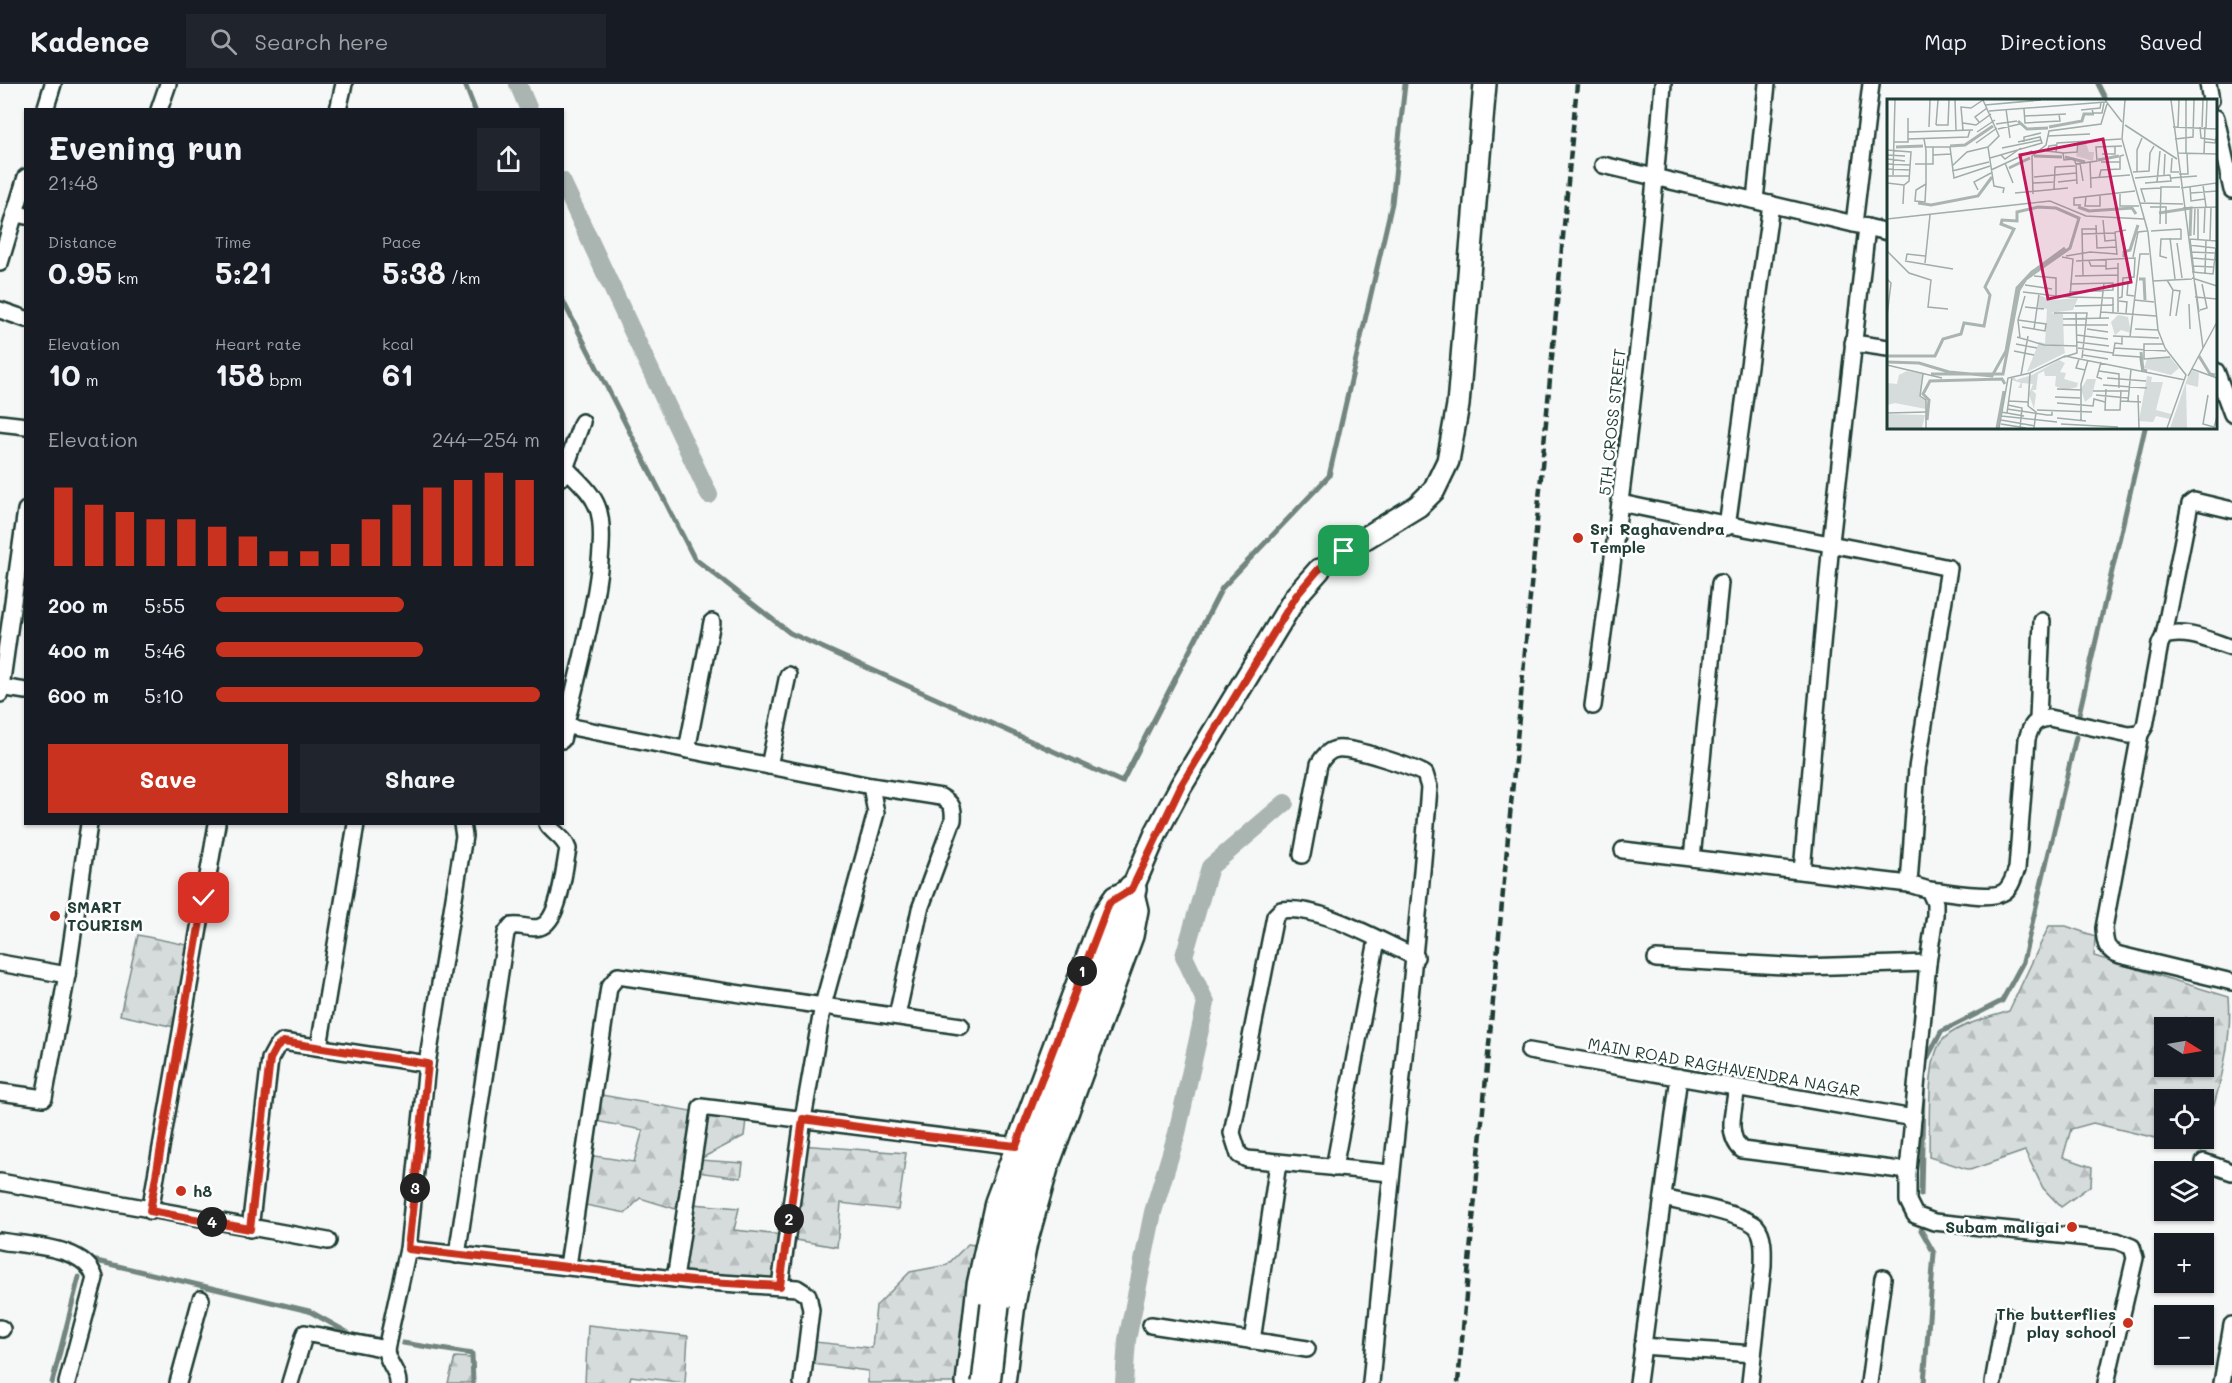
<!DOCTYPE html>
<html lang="en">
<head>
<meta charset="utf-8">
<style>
  body { margin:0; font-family:Mali,sans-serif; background:#20242c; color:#f1f3f6; height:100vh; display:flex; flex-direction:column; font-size:22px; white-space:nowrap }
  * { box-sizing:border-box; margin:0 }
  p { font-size:20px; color:#9ea1a6 }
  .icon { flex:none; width:33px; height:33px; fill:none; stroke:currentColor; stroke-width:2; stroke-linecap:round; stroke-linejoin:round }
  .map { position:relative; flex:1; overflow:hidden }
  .side { position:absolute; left:24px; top:24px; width:540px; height:717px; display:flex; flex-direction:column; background:#171b24; border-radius:0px; box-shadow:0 2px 4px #0004 }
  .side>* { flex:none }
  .needle { width:39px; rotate:101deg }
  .buttons { position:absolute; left:2154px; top:933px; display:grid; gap:12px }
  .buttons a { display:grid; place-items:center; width:60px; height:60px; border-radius:0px; background:#171b24; box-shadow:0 2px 4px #0004; font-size:30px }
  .pin { position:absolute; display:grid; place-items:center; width:51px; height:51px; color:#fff; margin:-26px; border-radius:12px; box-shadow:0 3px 9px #0006 }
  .km { position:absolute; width:30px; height:30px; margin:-15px; border-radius:50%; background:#222; color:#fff; font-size:16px; line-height:30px; text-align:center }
  .round { display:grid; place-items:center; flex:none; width:63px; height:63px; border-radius:0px; background:#20242c }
  .overview { display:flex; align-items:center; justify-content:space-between; height:102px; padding:0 24px }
  h1 { font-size:33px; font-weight:700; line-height:45px }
  .figures { display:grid; grid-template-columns:repeat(3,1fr); gap:9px; height:102px; padding:6px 24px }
  .figures div { display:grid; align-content:center }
  .figures b { font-size:30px; font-weight:700 }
  .figures small { font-size:16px; font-weight:400 }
  .figures p { font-size:16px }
  .chart { height:168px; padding:12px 24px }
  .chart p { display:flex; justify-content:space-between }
  .chart svg { width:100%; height:108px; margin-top:6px; stroke:#c8321e; stroke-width:6 }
  .action { display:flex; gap:12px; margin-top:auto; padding:12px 24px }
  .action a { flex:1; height:69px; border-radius:0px; background:#c8321e; color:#fff; font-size:24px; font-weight:700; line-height:69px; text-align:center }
  .action a+a { background:#20242c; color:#f1f3f6 }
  ul { padding:0 24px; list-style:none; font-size:20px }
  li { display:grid; grid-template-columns:96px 72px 1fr; align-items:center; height:45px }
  li i { height:15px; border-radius:8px; background:#c8321e }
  header { display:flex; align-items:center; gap:36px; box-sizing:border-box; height:84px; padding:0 30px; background:#171b24; border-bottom:2px solid #363941 }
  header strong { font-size:28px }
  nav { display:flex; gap:33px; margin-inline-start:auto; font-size:21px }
  .search { width:420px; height:54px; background:#20242c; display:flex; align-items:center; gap:15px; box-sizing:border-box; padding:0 21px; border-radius:0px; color:#9ea1a6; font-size:22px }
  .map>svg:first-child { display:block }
  .forest { fill:url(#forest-firs); stroke:#7a8c88; stroke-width:1.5; fill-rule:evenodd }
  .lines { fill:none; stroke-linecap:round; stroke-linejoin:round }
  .stream { stroke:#72857f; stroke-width:5 }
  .canal { stroke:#aab5b1; stroke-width:18 }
  .street-casing { stroke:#1f3d34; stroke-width:20 }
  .secondary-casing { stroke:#1f3d34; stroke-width:26 }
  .highway-casing { stroke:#1f3d34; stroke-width:32 }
  .street { stroke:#fff; stroke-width:15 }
  .secondary { stroke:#fff; stroke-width:21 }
  .highway { stroke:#fff; stroke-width:27 }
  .rail { stroke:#1f3d34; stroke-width:4.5; stroke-dasharray:9 4.5; stroke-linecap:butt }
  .highway-bridge-casing { stroke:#1f3d34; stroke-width:32; stroke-linecap:butt }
  .highway-bridge { stroke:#fff; stroke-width:27 }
  .route-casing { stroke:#fff; stroke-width:12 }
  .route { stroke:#c8321e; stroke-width:8 }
  .poi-dot { fill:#c8321e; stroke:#fff; stroke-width:2 }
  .labels { text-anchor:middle; stroke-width:5; stroke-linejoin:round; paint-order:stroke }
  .street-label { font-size:16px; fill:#1f3d34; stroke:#fff }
  .poi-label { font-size:16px; font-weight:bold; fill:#1f3d34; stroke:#fff; text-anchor:start }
  .inset-river { fill:none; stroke:#aab5b1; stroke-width:3 }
  .inset-road { fill:none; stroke:#a0ada9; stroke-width:1.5 }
  .view { fill:#c2185b; fill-opacity:0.15; stroke:#c2185b; stroke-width:3 }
  .inset-edge { fill:none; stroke:#1f3d34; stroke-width:3 }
</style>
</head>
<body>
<header>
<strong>Kadence</strong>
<div class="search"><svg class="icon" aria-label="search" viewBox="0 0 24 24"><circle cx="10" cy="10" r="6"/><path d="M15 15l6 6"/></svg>Search here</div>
<nav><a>Map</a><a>Directions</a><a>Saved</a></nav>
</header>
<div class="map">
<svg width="2232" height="1299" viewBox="0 0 2232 1299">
  <defs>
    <pattern id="forest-firs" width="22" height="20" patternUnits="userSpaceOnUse" patternTransform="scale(1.5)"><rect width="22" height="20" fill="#d6dcdb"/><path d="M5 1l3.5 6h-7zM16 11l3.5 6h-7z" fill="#b7bebd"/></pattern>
  </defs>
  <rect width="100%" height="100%" fill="#f6f7f7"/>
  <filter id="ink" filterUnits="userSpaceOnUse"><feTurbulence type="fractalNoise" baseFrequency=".0167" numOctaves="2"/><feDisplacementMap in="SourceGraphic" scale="12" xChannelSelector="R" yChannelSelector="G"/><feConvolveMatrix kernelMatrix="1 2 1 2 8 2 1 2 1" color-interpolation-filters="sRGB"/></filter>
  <g filter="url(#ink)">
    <g class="forest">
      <path d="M2049,842H2066L2095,852L2094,872L2229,913C2232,950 2224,986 2214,1021L2204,1020V1016H2164L2156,1054L2093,1039L2071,1045L2063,1073L2092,1083L2091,1101L2061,1123L2043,1104L2025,1067L1970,1086L1929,1073C1930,1046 1926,978 1941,958C1954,941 1989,934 2009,927ZM2164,944H2204V982H2164Z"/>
      <polygon points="138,851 192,862 179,944 120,931"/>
      <polygon points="596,1010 691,1027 679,1126 640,1114 626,1129 580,1120 588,1071 634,1078 643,1046 590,1036"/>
      <polygon points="701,1023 747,1028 744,1052 698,1076 743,1079 741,1094 697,1088 693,1120 739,1124 734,1146 783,1151 778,1202 675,1192"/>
      <polygon points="800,1061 906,1069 898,1126 841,1119 837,1163 796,1156 788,1197"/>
      <polygon points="968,1160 981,1162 967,1299 868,1299 868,1287 813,1280 815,1258 872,1264 876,1222 910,1188 947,1181"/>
      <polygon points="588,1241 688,1252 685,1299 631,1292 629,1299 585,1299"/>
      <polygon points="455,1273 472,1274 472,1299 448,1299"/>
    </g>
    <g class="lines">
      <g class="stream">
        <polyline points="465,0 475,26"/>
        <polyline points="2098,0 2106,16"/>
        <polyline points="562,215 694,474 790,549 1122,698 1222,504 1329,392 1392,119 1405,0"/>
        <polyline points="2079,630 2145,344"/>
        <polyline points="1923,982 1941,948 2002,917 2023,878 2076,653"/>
        <polyline points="1921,1111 1923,1009"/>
        <polyline points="1921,1146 1934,1169 1924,1299"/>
        <polyline points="88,1175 309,1227 352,1251 377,1255"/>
        <polyline points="403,1259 472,1270 473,1299"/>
        <polyline points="52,1299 79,1193"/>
      </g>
      <g class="canal">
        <polyline points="518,0 529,26"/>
        <polyline points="562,97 709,411"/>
        <polyline points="1124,1299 1127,1256 1153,1128 1177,1049 1206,919 1184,872 1210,783 1285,719"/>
      </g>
      <g class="street-casing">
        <g id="street">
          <polyline points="2208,0 2211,16"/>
          <polyline points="45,26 53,0"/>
          <polyline points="159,26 168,0"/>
          <polyline points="338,26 344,0"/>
          <polyline points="2216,34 2232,106"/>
          <polyline points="1603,81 1888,148"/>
          <polyline points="1755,116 1767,0"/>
          <polyline points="15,129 26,93"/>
          <polyline points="1854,140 1871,0"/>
          <polyline points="0,179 15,129 26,132"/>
          <polyline points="0,226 26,235"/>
          <polyline points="1853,259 1888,264"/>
          <polyline points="2216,287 2232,330"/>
          <polyline points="0,339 26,342"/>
          <polyline points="562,393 582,338"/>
          <path d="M1621,419C1730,443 1840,460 1949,484L1917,684L1909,800"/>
          <polyline points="1727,443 1771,120"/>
          <polyline points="1319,486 1344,467"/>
          <polyline points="2164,552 2190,420 2194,417 2232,426"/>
          <polyline points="0,603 26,607"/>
          <polyline points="0,610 26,426"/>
          <path d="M1593,622C1622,415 1647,208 1663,0"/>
          <polyline points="2038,635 2042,537"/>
          <path d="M562,641L871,702L941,713C952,719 954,724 953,736L920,825L897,932"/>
          <path d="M2140,650L2104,844C2105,859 2105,866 2120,871L2232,898"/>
          <path d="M562,656C573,607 615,464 597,422C591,407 577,396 566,384"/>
          <polyline points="687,666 712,538"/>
          <polyline points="769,682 788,591"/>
          <polyline points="1623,766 1909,800 1929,806 1935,819 1935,831 1928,879 1908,1087 1908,1117 1915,1131 1934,1138 2117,1157 2132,1163 2135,1174 2106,1299"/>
          <path d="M1302,771L1319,680C1323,673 1328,666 1337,665C1353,663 1410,682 1425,690L1429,703C1414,902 1389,1100 1371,1299"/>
          <polyline points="1692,774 1720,499"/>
          <polyline points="1802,787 1831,458 1867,143"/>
          <path d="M1929,806C1946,807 1987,816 2002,809C2011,805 2013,794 2017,785L2027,655C2031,641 2034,636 2049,634L2129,651L2140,650L2145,642L2160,560L2164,552C2187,545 2210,557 2232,564"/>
          <polyline points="1656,875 1803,883 1928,879"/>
          <polyline points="0,879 67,891"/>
          <polyline points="319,963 356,740"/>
          <polyline points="1529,967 1913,1034"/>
          <path d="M1737,1004C1734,1024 1725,1051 1742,1066L1908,1087"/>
          <polyline points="0,1008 44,1014 67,891 89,740"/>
          <polyline points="2204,1078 2232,1088"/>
          <polyline points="1334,1084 1377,856"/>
          <path d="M1390,1089L1247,1075L1239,1071L1232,1049L1275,832L1281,826C1321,821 1379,857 1416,873"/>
          <polyline points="0,1098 328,1157"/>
          <path d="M1663,1114C1683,1119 1742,1129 1756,1142C1765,1152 1763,1170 1763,1182L1750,1299"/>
          <polyline points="150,1127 217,740"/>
          <polyline points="250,1145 270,975 276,964 283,958 427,980"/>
          <path d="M0,1157C28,1162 85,1161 95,1194L67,1299"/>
          <polyline points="408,1165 692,1197 797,1204 808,1211 811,1226 802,1299"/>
          <path d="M457,1171L506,849L511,842C521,840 531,846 540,843C560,837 564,784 568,765C564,753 554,750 547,740"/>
          <polyline points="568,1182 609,903 618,892 961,942"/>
          <polyline points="675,1195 701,1023 1016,1062"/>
          <polyline points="780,1202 803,1035 823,921 876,729 871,702"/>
          <polyline points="1151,1241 1307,1265"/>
          <polyline points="0,1244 2,1245"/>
          <polyline points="1252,1257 1278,1079"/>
          <polyline points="1642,1262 1753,1270"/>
          <polyline points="178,1299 201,1215"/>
          <polyline points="290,1299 305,1249 386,1265"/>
          <path d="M398,1299C398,1286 386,1278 386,1265L408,1165L427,980L464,752L462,740"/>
          <polyline points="1638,1299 1679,993"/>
          <polyline points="1869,1299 1883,1194"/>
          <polyline points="1993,1299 2005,1230"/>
          <polyline points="2222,1299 2232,1241"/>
        </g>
      </g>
      <g class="secondary-casing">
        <g id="secondary">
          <polyline points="1344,467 1418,422 1434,406 1448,377 1458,321 1485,0"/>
          <polyline points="967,1299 978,1201 996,1118 1103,831 1115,813 1132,805"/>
          <polyline points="1004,1299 1014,1220 1026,1159 1047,1084 1132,852 1137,826 1132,805 1157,747 1181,702 1296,512 1319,486"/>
        </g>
      </g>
      <g class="highway-casing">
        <polyline id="highway" points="995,1221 1014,1124 1032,1071 1132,805"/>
      </g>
      <use href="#street" class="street"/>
      <use href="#secondary" class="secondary"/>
      <use href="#highway" class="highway"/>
      <polyline class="rail" points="1458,1299 1577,0"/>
      <g class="highway-bridge-casing">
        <polyline id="highway-bridge" points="986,1299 995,1221"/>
      </g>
      <use href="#highway-bridge" class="highway-bridge"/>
    </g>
  </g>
  <g class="lines" filter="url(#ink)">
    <g class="route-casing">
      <polyline id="route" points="204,814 150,1127 250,1145 270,975 276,964 283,958 428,980 408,1165 692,1197 780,1202 803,1035 908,1050 1016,1062 1109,819 1132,805 1181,702 1296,512 1318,486 1344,467"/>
    </g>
    <use href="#route" class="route"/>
  </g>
  <g class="poi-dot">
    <circle cx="1578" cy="454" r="6"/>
    <circle cx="55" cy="832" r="6"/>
    <circle cx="181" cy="1107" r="6"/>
    <circle cx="2072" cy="1143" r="6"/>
    <circle cx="2128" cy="1239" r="6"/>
  </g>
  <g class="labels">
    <g class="street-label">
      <text transform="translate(1612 338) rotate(-84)" y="6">5TH CROSS STREET</text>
      <text transform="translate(1724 983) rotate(10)" y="6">MAIN ROAD RAGHAVENDRA NAGAR</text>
    </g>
    <g class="poi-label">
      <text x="1590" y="451">Sri Raghavendra<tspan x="1590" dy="18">Temple</tspan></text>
      <text x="67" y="829">SMART<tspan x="67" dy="18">TOURISM</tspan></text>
      <text x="193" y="1113">h8</text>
      <text x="2060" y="1149" text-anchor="end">Subam maligai</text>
      <text x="2116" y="1236" text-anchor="end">The butterflies<tspan x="2116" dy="18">play school</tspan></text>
    </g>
  </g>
  <g transform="translate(1887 15)">
    <rect width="330" height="330" fill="#f6f7f7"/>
    <path d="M0,315L38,316L35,329H0Z" fill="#d6dcdb"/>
    <path d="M199,44L202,53H207L206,62L189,57L192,45ZM152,196L165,201L191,199L186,211L163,214L176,215L177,247L158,245L160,210L151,209ZM231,216L241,218L244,234L234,231L228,236L224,223ZM152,243L177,248L178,254L140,273ZM283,258L292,269L284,276L257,269L260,260ZM172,261L178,264L173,273L179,274L177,280L191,284L190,288L178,291L168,287L169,277H158L157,272L151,275L149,291H145L149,295L147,310L142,295L146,285L135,284V289H131L134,284L125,281L127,277L129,281L145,276ZM305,271L312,274L311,288L299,285L300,329H283L301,277ZM20,272L36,275L33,297L39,301V310L8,304L0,306V284L10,285L12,276ZM260,277L265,278L264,283H276L269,311L284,315L283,320L269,317L266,323L252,322ZM209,280L205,297L198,303L194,290L200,280Z" fill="#d6dcdb"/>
    <path class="inset-river" d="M131,22L140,30L161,29M162,28L195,22L197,15H207M63,47L78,46L106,27M9,48L36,47M147,57L175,58M178,58L198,63M211,61L232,57M122,69L143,59M31,104L44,106L91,97L105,78M191,108L202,112L245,109L249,115M272,114L304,109L303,137M237,158V153L243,151L251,126M252,180H257L258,201M254,253L256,271L260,272M0,257H48L56,240L74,235L77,224L97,227L103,196L98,188L127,130L114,125L115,121L130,122V113L151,108L169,109L192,119L183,149L139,180L132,191L116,275H44M312,257L323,275L328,276M0,263L32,264L62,273L105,277L119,252L130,189L145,173L178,149M40,321L42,301L36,295L43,282L115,280L118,285M110,329L117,292"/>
    <path class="inset-road" d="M68,1L69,31M96,1L112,37L101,48L107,87L117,89L116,94M218,1L235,23M238,1L235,40L261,133L271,231L278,249L299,276L280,329M284,1L316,249M98,6L154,1M119,10L123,39M137,10L138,24L173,22L172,15M205,10L206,14H215L217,4M194,11L213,9L214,4M102,12L219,3M138,17L179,15M92,23L88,18L100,9M76,24L89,26L104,15M109,25L130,22M49,26H61L62,1M49,26L51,1M238,26L290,60M42,28L43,1M286,28L330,30M291,28L292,1M313,28L314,39L329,41M315,28L316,1M319,29L320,1M111,30L133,25M76,31L74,8L84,9L96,1M21,33L86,31M90,33L108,21M161,37L203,35M21,40L81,38L83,31M37,40L39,51V85L38,103L28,102L29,91L39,85M288,40L306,38L307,1M7,43H21V19M137,43V38L154,34M318,43L328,44L330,36M89,44L110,29M39,48H63L67,79L103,67M115,49L154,41M0,51L24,53L22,82L17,86L0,84M169,53L160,52L162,47L169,46M176,54L190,53L191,43M290,54L330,55M299,54V1M215,55H228V47M317,55L318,28M0,56L18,57M46,56L64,55M114,56L118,60L134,49M103,59L155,44L153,38L131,43M285,59L284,73H292M0,60L18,62M203,63L204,89M214,63H233M118,64L126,84M193,64L196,82M0,65L23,66M28,65H46V48M189,65L187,60L177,61L176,54L169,53L170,44L234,40M65,67L80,53L101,48M0,70L23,71M104,71L145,52M65,72L102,63M250,72V51L255,39M246,73L262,72L263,54L267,47M292,75H301L300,55M6,76L8,1M277,76L278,55M0,77H23M147,78L189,74M204,79L243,76M212,79L214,71L233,70V57L237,56M248,79L283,76L284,82L258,84M284,79L310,77M171,83L189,81M270,83L273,52M146,84L168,83M190,85L189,65L210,62L209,48L235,47M316,86L319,108M303,87L304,102L318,100M294,89L329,84L330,88M167,90L168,68L188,67M91,91L87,83L104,74M128,94L181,89M304,94L330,92M146,95L145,57L159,46L162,32L214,25L220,5M233,95V107H252M199,97L198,107H213V96M258,103L254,90L274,89M253,104L296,105M16,105L17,86M194,106H187V99L248,92M263,108H279V125M296,109L330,108M198,117L257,120M0,120L163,102L199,117M216,121L218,142L229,141M273,125L274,88H293M209,126L210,149L230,148M264,132L294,130M317,134L318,108M195,135L228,134M307,136L308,109M283,139L288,180M311,140V109M323,141L324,108M290,144L295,179M302,146L328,149M0,152L22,174L44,181L41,208L61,210M303,153L328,154M230,156L228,133L239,131M179,157L203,153L230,155M246,158L251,133L260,132M280,159L273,157L274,140H294V130M305,159L330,161M219,160V170L231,169M19,161L20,155L38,157M18,162L66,170M189,162L248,159L247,178L236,179L235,198L232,199M202,162L204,167H219M38,164L43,116M231,164V213M306,167L326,168M305,173L326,175L329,149M307,173L303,140L330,142M318,174L319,141M147,177L169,179V197L183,198L186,160L175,158M188,177L231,176M196,177L195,130H210M305,179L330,187M0,180L4,184L0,217M280,181L286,191L283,217M266,182L305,180M241,184L240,196L247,197M308,185L312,213M138,186L165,190M286,191L293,192L289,217M136,193L169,197M182,193L226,191V184L183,185M183,198L226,199V214M308,198L330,200M247,201L267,203M232,202L240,203L239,214M302,205L303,230M188,207L227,206M138,208L157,210M313,211L320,209L315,185M214,213L269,217M167,214H200L195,259M213,219L217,184M176,220L222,219M131,221L159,225L158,232L135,228M176,226H221M147,230L152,195M200,230L221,233M248,230L271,231M190,236L221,240M226,237L272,239M130,238L157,246L190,247M235,238V245L228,244L226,256L253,258L255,272M243,238L253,155H262M133,239L131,221L138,197M190,243L222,247M129,245L150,249M276,245H257V260L283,258M191,249L226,254M227,249L279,252M127,252L147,256M196,256L221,260M177,258L190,254L189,214M192,260L189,269L198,271M214,263L210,278L215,280M0,266L55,279M305,270L330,279M212,272L232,275V289M143,274L141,307L149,313L147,329M36,275L33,297L39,301V329M134,276L141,237M301,277L330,223M220,279L259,282M216,286L260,289M170,290L194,291M219,290L218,311H233L234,291M206,292H242M209,296L241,299M251,296L252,329M321,296L316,325L327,328L330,318M168,298L193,299M122,302L141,303M233,302L254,303M241,303L244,270M170,304L206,307L207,300L218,303M121,306L135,309L133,329M120,310L160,316H165V312M150,311L205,313M114,313L137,317M0,314L40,313M120,314L125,278M114,317L170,323M170,319L199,322M114,321L148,327M194,321V285L201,261M114,325L139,329M174,325L231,328M112,329L121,279L143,274L178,257L298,281"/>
    <path class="view" d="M216,40L244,183L161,200L133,56Z"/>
    <rect width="330" height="330" class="inset-edge"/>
  </g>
</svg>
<div class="buttons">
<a><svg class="needle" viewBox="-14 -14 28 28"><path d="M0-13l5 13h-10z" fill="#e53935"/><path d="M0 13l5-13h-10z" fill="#9ea1a6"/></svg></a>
<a><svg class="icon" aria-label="locate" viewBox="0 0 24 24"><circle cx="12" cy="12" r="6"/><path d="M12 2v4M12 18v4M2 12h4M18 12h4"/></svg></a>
<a><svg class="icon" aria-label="layers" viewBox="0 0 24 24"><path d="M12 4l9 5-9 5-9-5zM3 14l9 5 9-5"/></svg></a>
<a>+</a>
<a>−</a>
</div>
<div class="pin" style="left:1344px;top:467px;background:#1e9e55"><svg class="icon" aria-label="arrive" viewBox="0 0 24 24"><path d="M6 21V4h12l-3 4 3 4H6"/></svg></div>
<div class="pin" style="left:204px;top:814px;background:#d93025"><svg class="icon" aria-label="check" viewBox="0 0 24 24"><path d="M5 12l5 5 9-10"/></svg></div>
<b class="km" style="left:1082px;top:887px">1</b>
<b class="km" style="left:789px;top:1135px">2</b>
<b class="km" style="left:415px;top:1104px">3</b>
<b class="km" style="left:212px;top:1138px">4</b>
<section class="side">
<div class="overview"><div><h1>Evening run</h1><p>21:48</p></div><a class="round"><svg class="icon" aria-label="share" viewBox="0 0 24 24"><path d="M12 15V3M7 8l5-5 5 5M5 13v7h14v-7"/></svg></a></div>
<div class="figures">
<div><p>Distance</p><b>0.95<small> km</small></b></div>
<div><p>Time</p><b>5:21</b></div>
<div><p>Pace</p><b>5:38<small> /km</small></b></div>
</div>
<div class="figures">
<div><p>Elevation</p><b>10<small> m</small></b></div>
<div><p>Heart rate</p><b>158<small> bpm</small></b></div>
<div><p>kcal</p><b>61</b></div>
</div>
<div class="chart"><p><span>Elevation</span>244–254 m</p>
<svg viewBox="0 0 160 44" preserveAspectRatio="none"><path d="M5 44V12M15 44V19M25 44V22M35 44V25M45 44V25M55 44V28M65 44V32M75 44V38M85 44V38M95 44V35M105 44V25M115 44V19M125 44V12M135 44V9M145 44V6M155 44V9"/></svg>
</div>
<ul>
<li><b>200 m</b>5:55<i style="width:58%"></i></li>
<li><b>400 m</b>5:46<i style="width:64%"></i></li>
<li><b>600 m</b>5:10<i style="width:100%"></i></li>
</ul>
<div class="action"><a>Save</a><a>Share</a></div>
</section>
</div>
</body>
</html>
